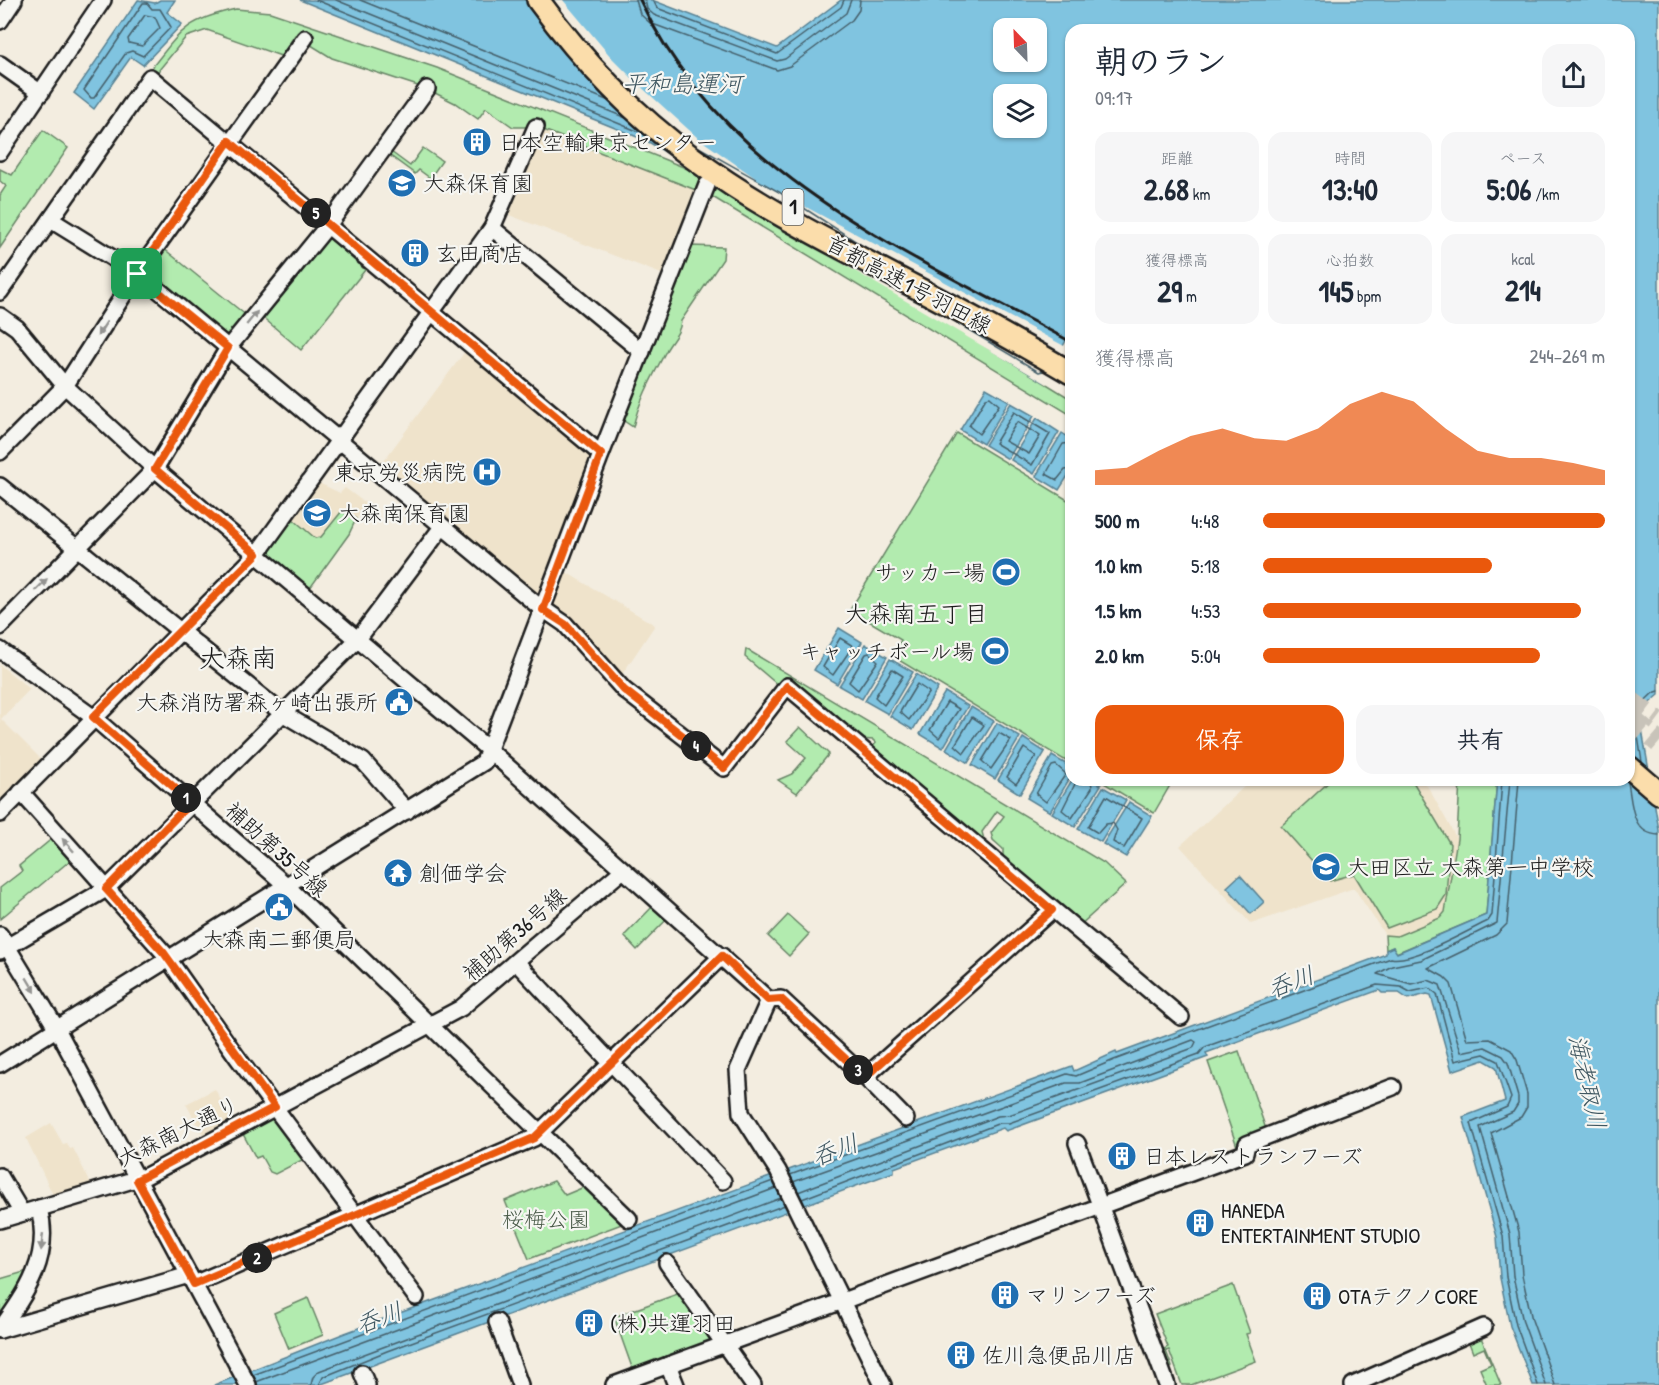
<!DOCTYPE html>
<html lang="ja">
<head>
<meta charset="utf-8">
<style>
  body { margin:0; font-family:"Patrick Hand","Klee One",sans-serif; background:#f6f6f7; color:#1f2937; height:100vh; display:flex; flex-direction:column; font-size:22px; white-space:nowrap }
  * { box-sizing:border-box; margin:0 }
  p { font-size:20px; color:#747a83 }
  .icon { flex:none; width:33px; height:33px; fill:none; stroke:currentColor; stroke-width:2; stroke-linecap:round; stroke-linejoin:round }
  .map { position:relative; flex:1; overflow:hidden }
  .side { position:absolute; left:1065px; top:24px; width:570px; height:762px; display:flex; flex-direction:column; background:#fff; border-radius:18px; box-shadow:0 2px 4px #0004 }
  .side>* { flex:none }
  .needle { width:39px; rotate:337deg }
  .buttons { position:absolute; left:993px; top:18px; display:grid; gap:12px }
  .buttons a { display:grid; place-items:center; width:54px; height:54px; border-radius:12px; background:#fff; box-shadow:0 2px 4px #0004; font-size:30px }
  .pin { position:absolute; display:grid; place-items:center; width:51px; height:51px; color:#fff; margin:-26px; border-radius:12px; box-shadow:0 3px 9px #0006 }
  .km { position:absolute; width:30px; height:30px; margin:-15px; border-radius:50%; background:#222; color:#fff; font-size:16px; line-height:30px; text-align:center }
  .round { display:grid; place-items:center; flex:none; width:63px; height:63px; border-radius:18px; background:#f6f6f7 }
  .headline { display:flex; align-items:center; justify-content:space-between; height:102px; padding:0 30px }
  h1 { font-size:33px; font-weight:800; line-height:45px }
  .metrics { display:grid; grid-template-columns:repeat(3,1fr); gap:9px; height:102px; padding:6px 30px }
  .metrics div { display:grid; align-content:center; border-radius:15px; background:#f6f6f7; text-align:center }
  .metrics b { font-size:30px; font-weight:800 }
  .metrics small { font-size:16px; font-weight:400 }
  .metrics p { font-size:16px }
  .chart { height:168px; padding:12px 30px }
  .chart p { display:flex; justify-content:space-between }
  .chart svg { width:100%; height:108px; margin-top:6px; fill:#ea580c; opacity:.7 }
  .action { display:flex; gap:12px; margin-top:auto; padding:12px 30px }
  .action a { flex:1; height:69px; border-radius:18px; background:#ea580c; color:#fff; font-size:24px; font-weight:800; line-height:69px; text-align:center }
  .action a+a { background:#f6f6f7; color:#1f2937 }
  ul { padding:0 30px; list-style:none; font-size:20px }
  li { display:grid; grid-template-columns:96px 72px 1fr; align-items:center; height:45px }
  li i { height:15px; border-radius:8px; background:#ea580c }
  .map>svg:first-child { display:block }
  .built { fill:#efe3cb }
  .green { fill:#b2ebaf; stroke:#678466; stroke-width:1.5 }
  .water { fill:#80c4e0; stroke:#588192; stroke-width:1.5; fill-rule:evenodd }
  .pier { fill:#f3ede0 }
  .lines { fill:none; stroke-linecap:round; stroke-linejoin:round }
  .shore { stroke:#445f6a; stroke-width:1.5 }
  .highway-tunnel { stroke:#c8c3b9; stroke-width:21; stroke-dasharray:21 10; stroke-linecap:butt }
  .minor-casing { stroke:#1c1c1c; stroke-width:20 }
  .highway-casing { stroke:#1c1c1c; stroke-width:26 }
  .minor { stroke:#f6f6f2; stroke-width:15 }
  .highway { stroke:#fbddab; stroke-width:21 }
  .rail { stroke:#1c1c1c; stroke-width:3 }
  .oneway { fill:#949492 }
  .route-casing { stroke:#fff; stroke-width:12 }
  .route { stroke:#ea580c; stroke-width:8 }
  .labels { text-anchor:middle; stroke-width:4.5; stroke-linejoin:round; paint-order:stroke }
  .shield { fill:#f6f6f2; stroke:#5d5d5c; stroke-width:1.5 }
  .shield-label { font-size:21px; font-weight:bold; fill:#1c1c1c }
  .poi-label { font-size:22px; fill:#1c1c1c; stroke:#f6f6f2; text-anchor:start }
  .street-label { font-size:22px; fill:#1c1c1c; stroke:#f6f6f2 }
  .park-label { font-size:22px; fill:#495a48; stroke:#f6f6f2 }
  .water-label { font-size:24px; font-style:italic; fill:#3f5761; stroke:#f6f6f2 }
  .neighbourhood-label { font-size:24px; fill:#1c1c1c; stroke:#f6f6f2 }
  .quarter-label { font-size:26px; fill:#1c1c1c; stroke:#f6f6f2 }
</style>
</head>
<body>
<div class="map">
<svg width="1659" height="1385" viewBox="0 0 1659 1385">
  <rect width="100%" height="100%" fill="#f3ede0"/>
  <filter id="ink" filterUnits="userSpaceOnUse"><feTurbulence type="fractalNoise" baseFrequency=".0167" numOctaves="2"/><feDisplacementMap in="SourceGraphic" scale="12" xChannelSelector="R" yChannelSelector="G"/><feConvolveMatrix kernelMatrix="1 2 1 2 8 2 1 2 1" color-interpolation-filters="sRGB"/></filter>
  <g filter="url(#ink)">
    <g class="built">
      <polygon points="542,129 699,191 664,275 504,213"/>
      <polygon points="466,350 592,453 593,463 536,598 379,467"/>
      <polygon points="319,483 340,493 345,488 368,505 356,519 342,510 321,537 315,538 291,519"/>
      <polygon points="564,571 655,625 621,676 617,676 548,610"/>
      <polygon points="0,665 30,689 1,719 43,761 0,804"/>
      <polygon points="1248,780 1424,780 1457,839 1445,912 1440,918 1397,936 1385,935 1354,888 1251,924 1180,846 1245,786"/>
      <polygon points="215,1089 231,1120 203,1135 186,1104"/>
      <polygon points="51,1123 63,1144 67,1143 70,1149 73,1148 91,1184 53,1195 26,1138"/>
    </g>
    <g class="green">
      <path d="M236,9L270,12L437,68L713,179L1071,399V415L711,196L536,127H513L486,108L478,119L455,103L427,89L332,58L295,35L281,56L207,30L186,37L155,75L150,70C181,31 185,20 236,9Z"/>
      <polygon points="43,130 68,148 0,248 0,195 6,186 0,181 0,169 12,175"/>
      <polygon points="423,148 442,161 430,178 419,170 415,174 385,152 387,149 410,166"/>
      <polygon points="326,235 365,270 301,350 260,315"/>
      <path d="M690,246L724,247L723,259L681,321C680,333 673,339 667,349C654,374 639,400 633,427L624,421Z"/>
      <polygon points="163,248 247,316 227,341 147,271"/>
      <polygon points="957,433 1071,502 1071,764 892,656 901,640 850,610"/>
      <polygon points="342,511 356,519 349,534 305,595 257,554 286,513 315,538 321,537"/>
      <polygon points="746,649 1104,863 1126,884 1079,926 1000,859 1003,855 1003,849 993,840 991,833 1004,816 997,811 982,832 986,847 869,751 876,743 873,740 860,739 779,686 745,657"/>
      <polygon points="800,727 829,754 797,793 778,780 792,774 806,758 787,741"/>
      <polygon points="1099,780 1173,780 1154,813"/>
      <polygon points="1331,780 1412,780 1450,844 1446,895 1437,909 1387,928 1354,874 1330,881 1281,826"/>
      <polygon points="1460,780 1497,780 1486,915 1396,953 1393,947 1386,950 1385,935 1397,936 1440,918 1445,912 1457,839"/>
      <polygon points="54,837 73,858 0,919 0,888 22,871 19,866"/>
      <polygon points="655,904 669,917 637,950 624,936"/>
      <polygon points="788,915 809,934 789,956 768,936"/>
      <polygon points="1239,1051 1268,1135 1240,1155 1208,1062"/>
      <polygon points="276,1116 304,1159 275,1174 270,1172 261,1156 256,1158 243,1134"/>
      <polygon points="554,1181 565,1195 589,1185 627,1222 529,1259 505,1201"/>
      <polygon points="31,1270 0,1320 0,1279"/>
      <polygon points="1233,1285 1250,1333 1246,1334 1256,1361 1191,1385 1182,1385 1169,1350 1166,1351 1172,1367 1169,1369 1162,1350 1168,1347 1155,1314"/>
      <polygon points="683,1292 713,1335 710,1345 634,1373 614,1317"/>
      <polygon points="308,1298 323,1335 289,1349 274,1313"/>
      <polygon points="1480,1335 1501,1385 1487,1385 1480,1369 1491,1364 1484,1348 1473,1353 1468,1340"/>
    </g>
    <g class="water">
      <polygon points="138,0 155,3 160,0 175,0 167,12 182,24 143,65 131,57 94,109 74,93"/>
      <path d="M300,0H652L777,48L841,0H1659V695L1639,712L1659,830V1385H1533L1510,1326L1500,1278L1497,1237L1463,1117L1505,1101L1496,1067L1484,1060L1452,1071L1431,995L1427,994L1408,999L1399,993H1382L1379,990L1206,1053L1208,1057L1006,1131L1003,1128L894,1168V1172L319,1385H214L345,1333L1072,1066L1074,1071L1116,1052L1117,1054L1386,954V950L1393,947L1397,953L1486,915L1497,780H1629V30H1071V331L1044,382L647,141ZM1004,28H1036V62H1004ZM1004,94H1036V128H1004Z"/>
      <polygon points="986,388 1009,401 983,444 960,430"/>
      <polygon points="1011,403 1034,416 1008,459 985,445"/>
      <polygon points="1037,418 1059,432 1034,474 1011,460"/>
      <polygon points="1062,433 1071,439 1071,471 1059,490 1036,476"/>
      <polygon points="839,628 862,642 837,684 814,670"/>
      <polygon points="865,644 887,657 862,699 839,686"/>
      <polygon points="890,659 913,672 888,714 865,701"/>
      <polygon points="916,674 938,688 913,730 890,716"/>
      <polygon points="945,692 968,706 943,748 920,734"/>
      <polygon points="971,707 994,721 968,763 946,749"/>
      <polygon points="997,723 1020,737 995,779 972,765"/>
      <polygon points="1023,738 1045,752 1020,794 998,780"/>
      <polygon points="1052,756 1071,767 1071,776 1050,812 1027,798"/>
      <polygon points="1072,780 1092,780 1101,785 1075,827 1052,813"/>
      <polygon points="1103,787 1126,800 1101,842 1078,829"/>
      <polygon points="1129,802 1152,816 1126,857 1103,844"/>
      <polygon points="1240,875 1264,902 1251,914 1227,887"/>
    </g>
    <polygon class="pier" points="526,0 563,0 611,57 638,84 698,138 767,186 1066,347 1047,384 848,267 766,214 576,63"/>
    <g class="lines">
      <g class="shore">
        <polyline points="316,0 642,133"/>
        <polyline points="336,0 626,118"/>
        <polyline points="360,0 609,101"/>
        <polyline points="636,0 640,14 650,23 777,70 790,66 852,20 859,10 860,0"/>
        <polyline points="645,0 647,9 654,15 777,61 785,59 846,13 851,0"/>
        <polyline points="653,0 657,8 777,54 841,7 844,0"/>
        <polygon points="143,3 147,3 152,9 160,9 171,27 143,56 132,51 126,53 94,98 91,98 84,90"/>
        <polygon points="145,15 155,17 160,28 142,46 129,43 128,39"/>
        <polyline points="697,146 779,192 866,248"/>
        <polyline points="957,323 1039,372 1043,371"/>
        <polygon points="990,397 999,405 979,434 969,426 986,398"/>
        <polygon points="1014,412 1050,434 1032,465 995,443"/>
        <polygon points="1017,422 1040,436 1029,454 1005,441"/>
        <polyline points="1071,443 1063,444 1046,474 1057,480 1065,470 1071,469"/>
        <polygon points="840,638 853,646 833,675 823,667"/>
        <polygon points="869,653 878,661 858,690 849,682 866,654"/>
        <polygon points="892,669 903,676 884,705 875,697"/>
        <polygon points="917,684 929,692 909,720 900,712"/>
        <polygon points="947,702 959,709 939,738 930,730"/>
        <polygon points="972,717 984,725 964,753 955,745"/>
        <polygon points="999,733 1011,740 991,769 982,761"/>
        <polygon points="1024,748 1036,756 1016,784 1007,777"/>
        <polyline points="1642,762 1634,711 1653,693 1659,691"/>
        <polygon points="1056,765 1066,774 1046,802 1036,794 1052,766"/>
        <polyline points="1077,780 1062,810 1072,818 1092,788 1091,780"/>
        <polyline points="1510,780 1497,923 1421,960 1392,966 1377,974 1411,984 1428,980 1440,985 1461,1052 1485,1047 1503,1056 1508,1063 1518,1097 1518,1104 1513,1112 1480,1127 1510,1234 1513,1276 1523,1322 1546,1385"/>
        <polyline points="1519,780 1507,924 1496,935 1428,968 1444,977 1451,984 1467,1040 1490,1039 1511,1050 1517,1060 1527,1094 1527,1107 1521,1117 1491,1133 1519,1232 1522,1275 1532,1320 1555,1385"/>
        <path d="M1628,782C1632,804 1631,834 1659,835"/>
        <polygon points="1106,796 1142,818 1124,848 1113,842 1117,830 1113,823 1106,824 1098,833 1088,827"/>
        <path d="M790,1175L1067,1074L1076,1076L1114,1060L1391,958C1412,963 1467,931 1488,921L1492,915L1502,780"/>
        <polyline points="793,1182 1066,1083 1080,1083 1193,1040 1196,1042 1193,1048 1009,1115 998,1116 798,1192"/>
        <polyline points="802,1199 1000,1123 1009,1123 1199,1054 1205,1047 1377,985 1401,987 1410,992 1429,988 1437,994 1455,1061 1484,1054 1498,1061 1511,1098 1507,1107 1471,1123 1503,1236 1506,1277 1516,1325 1538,1385"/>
        <polyline points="253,1375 773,1181"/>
        <polyline points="256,1382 776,1188"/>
        <polyline points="311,1385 313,1377 319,1371 781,1198"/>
        <polyline points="319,1385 323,1377 387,1351 785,1205"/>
      </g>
      <g class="highway-tunnel">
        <polyline points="1629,700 1657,721"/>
        <polyline points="1629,717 1659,743"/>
      </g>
      <g class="minor-casing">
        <g id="minor">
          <polyline points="0,21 14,0"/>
          <polyline points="0,64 41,93"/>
          <polyline points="0,152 103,0"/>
          <polyline points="51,220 143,277 536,604 565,624 624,690 724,768 787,686 1181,1017"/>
          <polyline points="492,228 642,352"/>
          <polyline points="0,292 150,77 601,454"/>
          <polyline points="0,316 17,328 65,386 155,469 489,750 769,1000"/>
          <polyline points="0,452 65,386 137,274 305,38"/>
          <polyline points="0,486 282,713 363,761 407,811"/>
          <polyline points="0,627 155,469 228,348 329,224 427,89"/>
          <polyline points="0,650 93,717 287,886 629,1219"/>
          <polyline points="21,792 164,953 237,1057 416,1297"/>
          <polyline points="0,814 257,554 492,228 536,127"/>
          <polyline points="0,935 57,1029 248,1385"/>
          <polyline points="0,951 106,889 358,639 442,527"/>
          <polyline points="516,962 723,1181"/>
          <polyline points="769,1000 738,1070 741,1113 778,1171 883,1385"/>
          <polyline points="769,1000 781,999 865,1077 1052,910"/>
          <polyline points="0,1064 484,762 600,457 707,185"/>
          <polyline points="865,1077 906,1119"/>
          <polyline points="1077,1143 1167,1385"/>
          <polyline points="0,1176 22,1213"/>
          <polyline points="0,1220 146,1176 461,1008 623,870"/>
          <polyline points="667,1263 753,1385"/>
          <polyline points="194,1284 534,1138 722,956"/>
          <polyline points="497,1322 520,1385"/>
          <polyline points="0,1330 189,1275"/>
          <path d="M0,1330C27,1292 52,1257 39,1208"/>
          <polyline points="668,1365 676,1385"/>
          <polyline points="362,1373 367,1385"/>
          <polyline points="614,1385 1245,1153 1247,1144 1393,1087"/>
          <polyline points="1353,1385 1484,1327"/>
        </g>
      </g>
      <g class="highway-casing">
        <g id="highway">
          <path d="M538,0C581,59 634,115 693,158C757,206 830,242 900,279C958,309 1015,340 1071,373"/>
          <polyline points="1629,767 1659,793"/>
        </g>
      </g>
      <use href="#minor" class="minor"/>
      <use href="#highway" class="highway"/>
      <path class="rail" d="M640,0C723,177 910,253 1071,342"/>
    </g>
    <defs><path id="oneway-solid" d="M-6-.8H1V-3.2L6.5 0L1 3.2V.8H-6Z" transform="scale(1.5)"/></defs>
    <g class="oneway">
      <use href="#oneway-solid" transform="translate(252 318) rotate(-51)"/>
      <use href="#oneway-solid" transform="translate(102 329) rotate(123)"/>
      <use href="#oneway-solid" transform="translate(41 585) rotate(-45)"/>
      <use href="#oneway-solid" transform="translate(68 845) rotate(-132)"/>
      <use href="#oneway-solid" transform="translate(31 985) rotate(59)"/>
      <use href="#oneway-solid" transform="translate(42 1242) rotate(96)"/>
    </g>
  </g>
  <g class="lines" filter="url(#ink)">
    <g class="route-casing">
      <polygon id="route" points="229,141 601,454 543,610 565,624 624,690 724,768 787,686 1052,910 865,1077 781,999 768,1000 722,956 534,1138 194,1284 137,1180 275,1107 164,953 106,889 191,802 93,717 257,554 155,469 228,348 137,274"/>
    </g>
    <use href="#route" class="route"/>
  </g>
  <defs>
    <g id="building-disc" transform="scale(1.5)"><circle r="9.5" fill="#1f6fb2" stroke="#f6f6f2"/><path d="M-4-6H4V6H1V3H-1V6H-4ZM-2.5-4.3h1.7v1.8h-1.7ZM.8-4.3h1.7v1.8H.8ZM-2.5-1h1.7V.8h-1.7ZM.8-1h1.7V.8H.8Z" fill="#fff"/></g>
    <g id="school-disc" transform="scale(1.5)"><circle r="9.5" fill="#1f6fb2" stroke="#f6f6f2"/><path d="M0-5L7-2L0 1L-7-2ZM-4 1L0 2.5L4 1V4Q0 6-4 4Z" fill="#fff"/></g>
    <g id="hospital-disc" transform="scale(1.5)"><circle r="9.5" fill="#1f6fb2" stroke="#f6f6f2"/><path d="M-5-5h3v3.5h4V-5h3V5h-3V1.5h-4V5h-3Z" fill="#fff"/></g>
    <g id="stadium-disc" transform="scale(1.5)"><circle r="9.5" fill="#1f6fb2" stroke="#f6f6f2"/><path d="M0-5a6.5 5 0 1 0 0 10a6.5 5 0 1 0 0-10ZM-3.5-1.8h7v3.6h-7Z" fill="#fff"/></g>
    <g id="civic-disc" transform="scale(1.5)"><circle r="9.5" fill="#1f6fb2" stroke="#f6f6f2"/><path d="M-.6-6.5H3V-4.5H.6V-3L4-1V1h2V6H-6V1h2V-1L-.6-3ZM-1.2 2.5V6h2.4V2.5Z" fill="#fff"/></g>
    <g id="temple-disc" transform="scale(1.5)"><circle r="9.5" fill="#1f6fb2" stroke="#f6f6f2"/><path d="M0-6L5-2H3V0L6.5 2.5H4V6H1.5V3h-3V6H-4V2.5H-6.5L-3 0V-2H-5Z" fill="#fff"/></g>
  </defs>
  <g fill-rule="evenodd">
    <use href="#building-disc" x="477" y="142"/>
    <use href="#school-disc" x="402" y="183"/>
    <use href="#building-disc" x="415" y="253"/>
    <use href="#hospital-disc" x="487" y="472"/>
    <use href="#school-disc" x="317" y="513"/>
    <use href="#stadium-disc" x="1006" y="572"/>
    <use href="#stadium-disc" x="995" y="651"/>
    <use href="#civic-disc" x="399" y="702"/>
    <use href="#school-disc" x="1326" y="867"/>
    <use href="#temple-disc" x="398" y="873"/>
    <use href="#civic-disc" x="279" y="907"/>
    <use href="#building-disc" x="1122" y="1156"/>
    <use href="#building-disc" x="1200" y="1223"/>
    <use href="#building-disc" x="1005" y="1295"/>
    <use href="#building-disc" x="1317" y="1296"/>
    <use href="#building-disc" x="589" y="1323"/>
    <use href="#building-disc" x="961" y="1355"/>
  </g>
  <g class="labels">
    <rect class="shield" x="782.5" y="189" width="21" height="36" rx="4.5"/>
    <g class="shield-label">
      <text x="793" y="214">1</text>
    </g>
    <g class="poi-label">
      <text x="498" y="150">日本空輸東京センター</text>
      <text x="423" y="191">大森保育園</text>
      <text x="436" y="261">玄田商店</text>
      <text x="466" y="480" text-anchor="end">東京労災病院</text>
      <text x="338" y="521">大森南保育園</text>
      <text x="985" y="580" text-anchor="end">サッカー場</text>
      <text x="974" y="659" text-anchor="end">キャッチボール場</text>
      <text x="378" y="710" text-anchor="end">大森消防署森ヶ崎出張所</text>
      <text x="1347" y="875">大田区立 大森第一中学校</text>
      <text x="419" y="881">創価学会</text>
      <text x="279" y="947" text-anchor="middle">大森南二郵便局</text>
      <text x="1143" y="1164">日本レストランフーズ</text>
      <text x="1221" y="1218">HANEDA<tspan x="1221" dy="25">ENTERTAINMENT STUDIO</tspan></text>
      <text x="1026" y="1303">マリンフーズ</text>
      <text x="1338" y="1304">OTAテクノCORE</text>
      <text x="610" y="1331">(株)共運羽田</text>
      <text x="982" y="1363">佐川急便品川店</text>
    </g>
    <g class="street-label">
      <text transform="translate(909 284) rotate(28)" y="8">首都高速1号羽田線</text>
      <text transform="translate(277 849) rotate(42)" y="8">補助第35号線</text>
      <text transform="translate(514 934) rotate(-41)" y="8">補助第36号線</text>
      <text transform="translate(178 1131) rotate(-26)" y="8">大森南大通り</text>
    </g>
    <g class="park-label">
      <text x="546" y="1227">桜梅公園</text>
    </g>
    <g class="water-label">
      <text x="682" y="92">平和島運河</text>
      <text transform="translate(1291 982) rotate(-20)" y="8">呑川</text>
      <text transform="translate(1587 1082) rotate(77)" y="8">海老取川</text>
      <text transform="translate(835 1150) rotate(-20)" y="8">呑川</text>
      <text transform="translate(379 1318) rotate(-20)" y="8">呑川</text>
    </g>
    <g class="neighbourhood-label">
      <text x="916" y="622">大森南五丁目</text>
    </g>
    <g class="quarter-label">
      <text x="238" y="667">大森南</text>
    </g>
  </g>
</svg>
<div class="buttons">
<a><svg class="needle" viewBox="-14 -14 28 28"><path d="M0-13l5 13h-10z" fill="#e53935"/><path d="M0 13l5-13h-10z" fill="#747a83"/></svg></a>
<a><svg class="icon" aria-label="layers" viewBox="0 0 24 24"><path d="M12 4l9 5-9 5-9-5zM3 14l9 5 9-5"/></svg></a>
</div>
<div class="pin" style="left:137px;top:274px;background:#1e9e55"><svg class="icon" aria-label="arrive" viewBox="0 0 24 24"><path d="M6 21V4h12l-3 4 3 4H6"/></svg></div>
<b class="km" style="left:186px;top:798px">1</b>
<b class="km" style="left:257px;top:1258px">2</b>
<b class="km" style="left:858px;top:1070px">3</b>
<b class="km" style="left:696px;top:746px">4</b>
<b class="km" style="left:316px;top:213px">5</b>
<section class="side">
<div class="headline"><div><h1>朝のラン</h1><p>09:17</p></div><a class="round"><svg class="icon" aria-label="share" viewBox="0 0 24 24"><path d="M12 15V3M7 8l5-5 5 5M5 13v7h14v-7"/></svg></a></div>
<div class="metrics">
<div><p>距離</p><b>2.68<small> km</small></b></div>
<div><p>時間</p><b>13:40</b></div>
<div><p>ペース</p><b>5:06<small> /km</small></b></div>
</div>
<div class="metrics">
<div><p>獲得標高</p><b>29<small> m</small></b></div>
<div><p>心拍数</p><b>145<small> bpm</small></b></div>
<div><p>kcal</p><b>214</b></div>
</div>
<div class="chart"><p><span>獲得標高</span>244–269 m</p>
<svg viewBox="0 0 160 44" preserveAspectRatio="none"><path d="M0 44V38L10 37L20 30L30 24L40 21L50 25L60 26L70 21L80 11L90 6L100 10L110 21L120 30L130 33L140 33L150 35L160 38V44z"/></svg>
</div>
<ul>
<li><b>500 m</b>4:48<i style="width:100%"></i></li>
<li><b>1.0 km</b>5:18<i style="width:67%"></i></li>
<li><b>1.5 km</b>4:53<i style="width:93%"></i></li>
<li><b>2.0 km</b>5:04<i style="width:81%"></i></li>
</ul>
<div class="action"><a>保存</a><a>共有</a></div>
</section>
</div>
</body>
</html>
